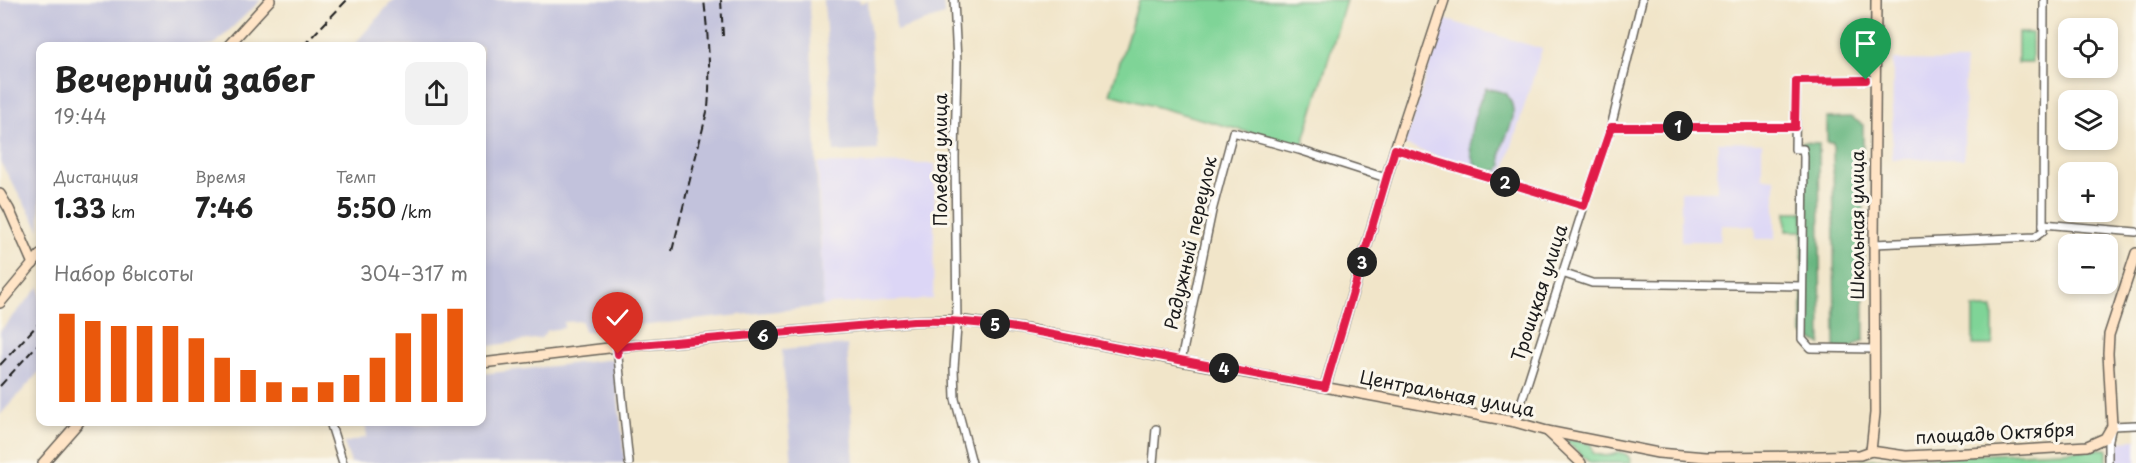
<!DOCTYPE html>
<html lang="ru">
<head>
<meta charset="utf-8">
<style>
  body { margin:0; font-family:"Playpen Sans",sans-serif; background:#f2f2f2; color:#222; height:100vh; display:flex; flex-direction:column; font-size:22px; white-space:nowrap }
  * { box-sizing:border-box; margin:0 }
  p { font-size:20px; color:#767676 }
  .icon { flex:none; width:33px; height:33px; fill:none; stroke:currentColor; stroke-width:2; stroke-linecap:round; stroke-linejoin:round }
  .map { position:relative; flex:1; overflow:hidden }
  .drawer { position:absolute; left:36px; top:42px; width:450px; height:384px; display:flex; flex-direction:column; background:#fff; border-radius:12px; box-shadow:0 3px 9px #0003 }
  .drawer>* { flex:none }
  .controls { position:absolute; left:2058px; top:18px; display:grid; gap:12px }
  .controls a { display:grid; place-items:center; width:60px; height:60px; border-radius:12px; background:#fff; box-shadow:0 3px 9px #0003; font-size:30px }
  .pin { position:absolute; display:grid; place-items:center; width:51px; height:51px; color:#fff; margin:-62px -26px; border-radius:50% 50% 50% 0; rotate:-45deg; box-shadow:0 0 6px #0007 }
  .pin .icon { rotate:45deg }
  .km { position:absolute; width:30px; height:30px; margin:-15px; border-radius:50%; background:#222; color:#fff; font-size:16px; line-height:30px; text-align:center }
  .round { display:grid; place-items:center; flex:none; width:63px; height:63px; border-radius:12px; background:#f2f2f2 }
  .overview { display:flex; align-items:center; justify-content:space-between; height:102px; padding:0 18px }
  h1 { font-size:33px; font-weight:700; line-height:45px }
  .figures { display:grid; grid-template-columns:repeat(3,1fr); gap:9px; height:102px; padding:6px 18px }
  .figures div { display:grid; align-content:center }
  .figures b { font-size:26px; font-weight:700 }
  .figures small { font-size:16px; font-weight:400 }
  .figures p { font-size:16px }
  .chart { height:168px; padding:12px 18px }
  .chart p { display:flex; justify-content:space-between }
  .chart svg { width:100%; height:108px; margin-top:6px; stroke:#ea580c; stroke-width:6 }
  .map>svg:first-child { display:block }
  .built { fill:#dcd6f6 }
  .industrial { fill:#c2c2dc }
  .green { fill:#7fd497; stroke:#4e785a; stroke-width:1.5 }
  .forest { fill:#67b680; stroke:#42694e; stroke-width:1.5 }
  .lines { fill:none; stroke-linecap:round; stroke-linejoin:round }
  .street-casing { stroke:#676259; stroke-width:10 }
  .secondary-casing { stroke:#676259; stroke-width:12 }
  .street { stroke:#fff; stroke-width:7 }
  .secondary { stroke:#ffe4c6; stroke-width:9 }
  .rail { stroke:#1c1c1c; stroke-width:2; stroke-dasharray:9 4.5; stroke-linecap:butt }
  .route-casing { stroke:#fff; stroke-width:12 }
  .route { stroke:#e11d48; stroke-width:8 }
  .labels { text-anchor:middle; stroke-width:6; stroke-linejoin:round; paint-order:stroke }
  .street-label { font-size:18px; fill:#1c1c1c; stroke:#fbf7ec }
</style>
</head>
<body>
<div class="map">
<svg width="2136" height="463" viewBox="0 0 2136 463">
  <rect width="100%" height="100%" fill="#fbf7ec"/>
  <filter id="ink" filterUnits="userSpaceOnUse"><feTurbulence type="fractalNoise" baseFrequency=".0167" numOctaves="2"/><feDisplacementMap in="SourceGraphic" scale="12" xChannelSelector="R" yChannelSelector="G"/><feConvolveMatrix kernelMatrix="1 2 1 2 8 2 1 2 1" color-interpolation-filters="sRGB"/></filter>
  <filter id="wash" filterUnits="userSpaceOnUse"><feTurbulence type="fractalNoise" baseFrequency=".008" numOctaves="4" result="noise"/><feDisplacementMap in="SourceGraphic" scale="24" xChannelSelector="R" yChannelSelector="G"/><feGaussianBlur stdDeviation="1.35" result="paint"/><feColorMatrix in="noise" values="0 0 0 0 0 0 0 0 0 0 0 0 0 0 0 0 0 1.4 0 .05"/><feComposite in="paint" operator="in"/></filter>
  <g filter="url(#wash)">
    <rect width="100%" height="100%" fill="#f1e5c9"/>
    <g class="built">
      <polygon points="1444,19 1542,49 1502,178 1404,145"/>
      <polygon points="1893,60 1965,61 1964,159 1892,159"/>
      <polygon points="1718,142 1762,143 1762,178 1775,179 1775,239 1756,239 1755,226 1721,225 1720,241 1681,241 1681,191 1717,191"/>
      <polygon points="818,163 935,164 933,299 830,304 823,306"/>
      <polygon points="2136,440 2136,463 2113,463 2112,441"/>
    </g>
    <g class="industrial">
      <polygon points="0,0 261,0 213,46 40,46 40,230 0,162"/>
      <polygon points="393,0 809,0 823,306 584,332 582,321 564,322 564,328 548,330 541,338 482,347 482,46 353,46"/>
      <polygon points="824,0 859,0 860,3 868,1 878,150 834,152"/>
      <polygon points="894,0 943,0 944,15 896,31"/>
      <polygon points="40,286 40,371 0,415 0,331"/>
      <polygon points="847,345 854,463 792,463 782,350"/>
      <polygon points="614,359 625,463 351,463 344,443 367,437 365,423 482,422 482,374"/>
    </g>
    <g class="green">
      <polygon points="1139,0 1346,0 1302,147 1110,94"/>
      <rect x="2018" y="33" width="14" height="30"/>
      <rect x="1786" y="212" width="17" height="19"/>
      <rect x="1973" y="308" width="20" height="37"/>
      <path d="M1568,439L1591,444L1593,453C1602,457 1610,457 1618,452C1626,453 1629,455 1631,463H1590L1567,442Z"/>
      <polygon points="2107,449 2107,463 1861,463 1861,460 1878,459"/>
    </g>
    <g class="forest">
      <path d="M1486,88L1506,93C1527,122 1495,137 1502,165L1499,170C1452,179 1474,109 1486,88Z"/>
      <polygon points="1851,117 1863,125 1864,340 1849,349 1835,349 1833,143 1827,143 1827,118"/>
      <polygon points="1801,142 1819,143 1821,345 1802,334 1803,149"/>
    </g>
  </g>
  <g filter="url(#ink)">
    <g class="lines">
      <g class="street-casing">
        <g id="street">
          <polyline points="954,0 957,62 955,157 957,327 954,368 955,399 972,463"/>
          <polyline points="1611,127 1795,127"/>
          <polyline points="1395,149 1584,206"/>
          <polyline points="2043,224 2136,232"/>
          <polyline points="1874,244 2035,237 2043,231 2044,0"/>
          <polyline points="1562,273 1592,283 1802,286"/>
          <polyline points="617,347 629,463"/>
          <polyline points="1875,349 1810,348 1802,339 1804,156 1803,149 1795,149 1796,81 1875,80"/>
          <polyline points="1181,361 1212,211 1233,132 1299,150 1386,178"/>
          <polyline points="330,422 343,463"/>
          <polyline points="1515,422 1584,206 1611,127 1642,0"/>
          <polyline points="1153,463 1156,429"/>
          <polyline points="2108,463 2108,444 2112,426 2136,425"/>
        </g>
      </g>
      <g class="secondary-casing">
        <g id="secondary">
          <polyline points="228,46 270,0"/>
          <polyline points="0,194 9,209 33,264"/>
          <polyline points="0,303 40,255"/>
          <polyline points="482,363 617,347 914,321 957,320 1031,330 1181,361 1515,422 1547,431 1658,453 1706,457 1823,456 1860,455 1871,451"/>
          <polyline points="1325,387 1395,149 1444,0"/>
          <polyline points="1547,431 1581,463"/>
          <polyline points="1871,451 1875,413 1874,244 1876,0"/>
          <polyline points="1871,451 1906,456 1989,452 2087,446 2105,438 2112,426 2108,353 2109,335 2136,253"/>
          <polyline points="43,463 79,422"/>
        </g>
      </g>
      <use href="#street" class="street"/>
      <use href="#secondary" class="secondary"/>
      <g class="rail">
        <polyline points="721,0 723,36"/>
        <polyline points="303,46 347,0"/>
        <path d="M672,251L708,108C711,72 708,36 704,0"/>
        <polyline points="0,365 40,322"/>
        <polyline points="0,386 40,342"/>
      </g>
    </g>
  </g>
  <g class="lines" filter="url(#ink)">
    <g class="route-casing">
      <path id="route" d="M618,354L617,347L914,321C984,318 1050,334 1118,348C1187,362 1256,374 1325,387L1395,149L1584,206L1611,127H1795L1796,81L1866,80"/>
    </g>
    <use href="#route" class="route"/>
  </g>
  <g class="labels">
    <g class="street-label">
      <text transform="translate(941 160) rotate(-90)" y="6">Полевая улица</text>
      <text transform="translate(1858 225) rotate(-90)" y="6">Школьная улица</text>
      <text transform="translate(1191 243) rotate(-77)" y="6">Радужный переулок</text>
      <text transform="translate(1540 293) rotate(-72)" y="6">Троицкая улица</text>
      <text transform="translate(1447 394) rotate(11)" y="6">Центральная улица</text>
      <text transform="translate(1995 434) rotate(-3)" y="6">площадь Октября</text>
    </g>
  </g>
</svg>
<div class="controls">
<a><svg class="icon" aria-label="locate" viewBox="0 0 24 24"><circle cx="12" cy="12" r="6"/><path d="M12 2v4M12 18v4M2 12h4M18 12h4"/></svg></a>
<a><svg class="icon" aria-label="layers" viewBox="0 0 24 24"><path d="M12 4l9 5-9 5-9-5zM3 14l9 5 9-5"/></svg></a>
<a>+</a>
<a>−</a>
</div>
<div class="pin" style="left:1866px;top:80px;background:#1e9e55"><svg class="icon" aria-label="arrive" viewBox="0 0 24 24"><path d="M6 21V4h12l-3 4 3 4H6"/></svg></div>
<div class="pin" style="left:618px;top:354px;background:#d93025"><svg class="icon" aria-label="check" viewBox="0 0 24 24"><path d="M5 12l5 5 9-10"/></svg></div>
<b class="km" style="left:1678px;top:126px">1</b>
<b class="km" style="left:1505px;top:182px">2</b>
<b class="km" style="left:1362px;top:262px">3</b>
<b class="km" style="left:1224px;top:368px">4</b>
<b class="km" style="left:995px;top:324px">5</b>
<b class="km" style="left:763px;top:335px">6</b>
<section class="drawer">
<div class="overview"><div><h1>Вечерний забег</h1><p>19:44</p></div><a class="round"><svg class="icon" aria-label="share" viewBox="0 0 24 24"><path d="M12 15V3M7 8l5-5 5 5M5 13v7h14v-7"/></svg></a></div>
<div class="figures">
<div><p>Дистанция</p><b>1.33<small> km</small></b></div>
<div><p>Время</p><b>7:46</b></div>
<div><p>Темп</p><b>5:50<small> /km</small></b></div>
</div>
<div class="chart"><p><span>Набор высоты</span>304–317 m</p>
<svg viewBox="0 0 160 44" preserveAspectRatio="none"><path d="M5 44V8M15 44V11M25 44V13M35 44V13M45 44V13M55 44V18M65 44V26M75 44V31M85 44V36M95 44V38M105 44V36M115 44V33M125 44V26M135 44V16M145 44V8M155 44V6"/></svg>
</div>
</section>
</div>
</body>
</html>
